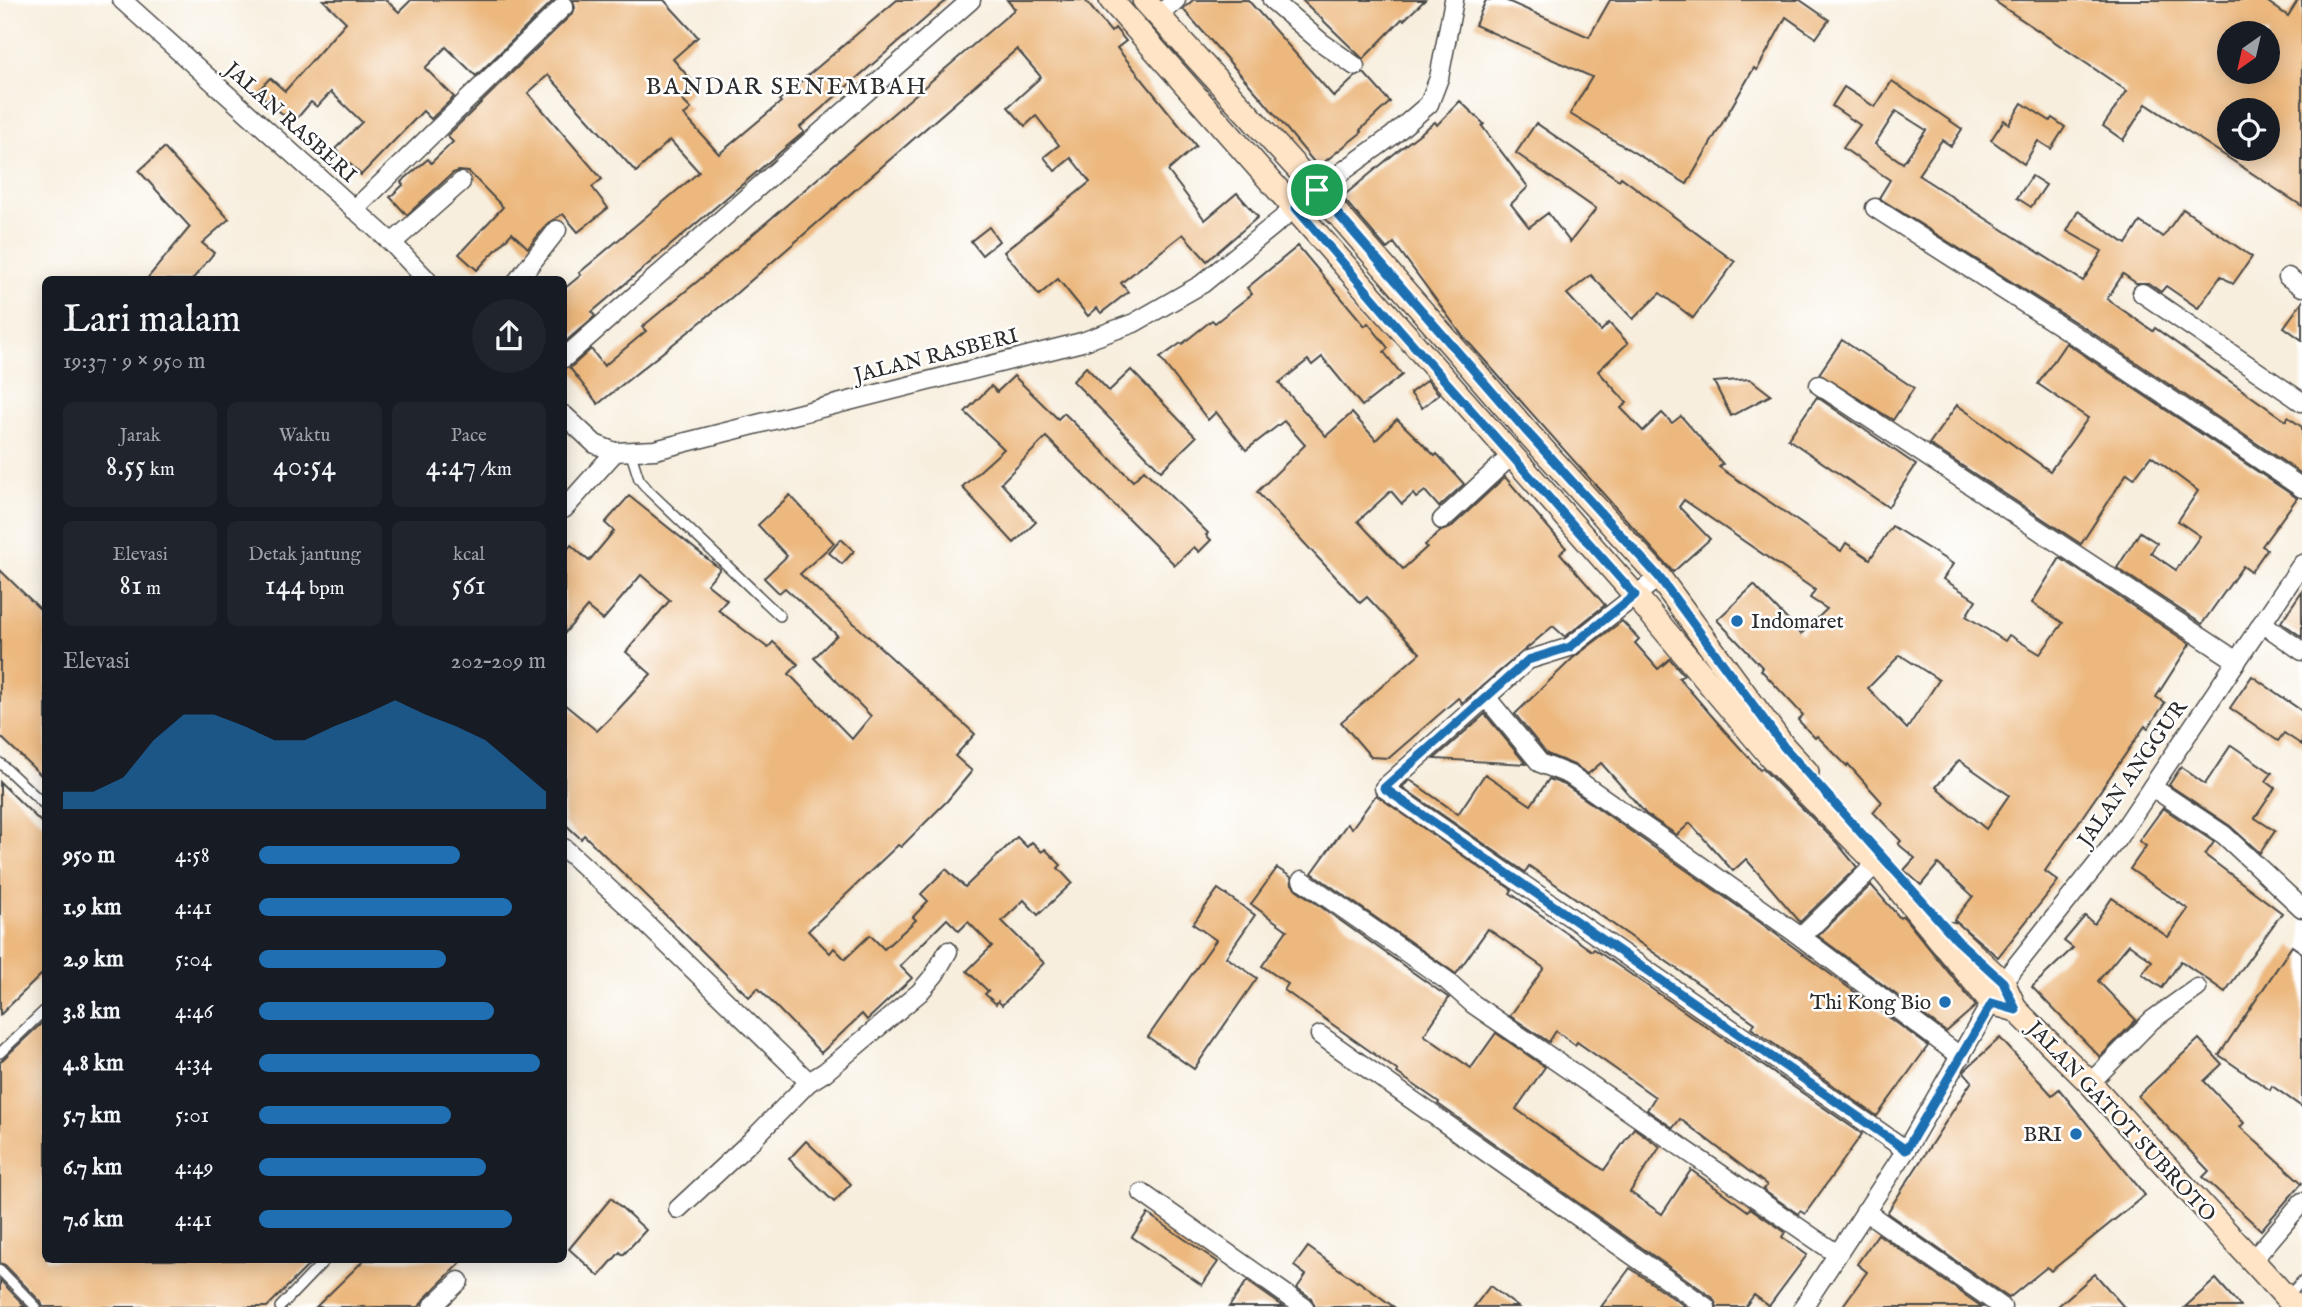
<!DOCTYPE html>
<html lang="id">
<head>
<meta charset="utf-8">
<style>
  body { margin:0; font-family:"IM FELL English",serif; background:#20242c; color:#f1f3f6; height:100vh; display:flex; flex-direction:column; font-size:26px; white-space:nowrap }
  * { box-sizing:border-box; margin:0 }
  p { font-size:23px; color:#9ea1a6 }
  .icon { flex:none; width:38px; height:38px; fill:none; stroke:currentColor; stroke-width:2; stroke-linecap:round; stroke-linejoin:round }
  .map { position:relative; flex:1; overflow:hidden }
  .details { position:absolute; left:42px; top:276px; width:525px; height:987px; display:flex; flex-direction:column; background:#171b24; border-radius:10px; box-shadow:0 4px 18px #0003 }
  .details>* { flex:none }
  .needle { width:46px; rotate:214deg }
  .fabs { position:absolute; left:2217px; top:21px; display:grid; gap:14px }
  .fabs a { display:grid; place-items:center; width:63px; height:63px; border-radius:50%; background:#171b24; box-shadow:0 4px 18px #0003; font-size:35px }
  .pin { position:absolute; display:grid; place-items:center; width:60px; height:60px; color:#fff; margin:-30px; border:4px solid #fff; border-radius:50%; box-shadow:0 2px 7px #0007 }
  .round { display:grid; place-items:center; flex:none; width:74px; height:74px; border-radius:37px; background:#20242c }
  .headline { display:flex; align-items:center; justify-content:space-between; height:119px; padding:0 21px }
  h1 { font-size:38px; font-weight:600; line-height:52px }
  .figures { display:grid; grid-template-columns:repeat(3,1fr); gap:10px; height:119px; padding:7px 21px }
  .figures div { display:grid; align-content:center; border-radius:10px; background:#20242c; text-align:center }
  .figures b { font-size:30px; font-weight:600 }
  .figures small { font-size:19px; font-weight:400 }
  .figures p { font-size:19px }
  .chart { height:196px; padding:14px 21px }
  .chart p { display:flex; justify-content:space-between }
  .chart svg { width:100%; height:126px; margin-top:7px; fill:#1f6fb2; opacity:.7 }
  ul { padding:0 21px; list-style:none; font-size:23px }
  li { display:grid; grid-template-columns:112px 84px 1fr; align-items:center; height:52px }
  li i { height:18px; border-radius:9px; background:#1f6fb2 }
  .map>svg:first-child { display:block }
  .building { fill:#ecb87e; fill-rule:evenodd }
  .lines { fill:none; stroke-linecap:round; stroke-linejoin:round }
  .service-casing { stroke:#4a4846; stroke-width:12 }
  .minor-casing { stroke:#4a4846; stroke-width:21 }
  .secondary-casing { stroke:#4a4846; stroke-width:26 }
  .service { stroke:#fff; stroke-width:9 }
  .minor { stroke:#fff; stroke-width:18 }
  .secondary { stroke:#ffe4c6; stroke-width:23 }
  .route-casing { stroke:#fff; stroke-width:14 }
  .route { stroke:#1f6fb2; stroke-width:9 }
  .poi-dot { fill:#1f6fb2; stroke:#fff; stroke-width:2.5 }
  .labels { text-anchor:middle; stroke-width:5; stroke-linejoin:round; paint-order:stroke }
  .street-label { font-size:21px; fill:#2b2b2b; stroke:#fff }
  .poi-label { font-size:21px; fill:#2b2b2b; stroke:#fff; text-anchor:end }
  .quarter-label { font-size:24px; letter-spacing:2px; fill:#2b2b2b; stroke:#fff }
</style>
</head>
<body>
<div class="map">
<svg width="2302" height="1307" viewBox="0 0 2302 1307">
  <rect width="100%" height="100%" fill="#fff"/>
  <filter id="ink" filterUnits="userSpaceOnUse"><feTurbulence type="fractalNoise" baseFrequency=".0143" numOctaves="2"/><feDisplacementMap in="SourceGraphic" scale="14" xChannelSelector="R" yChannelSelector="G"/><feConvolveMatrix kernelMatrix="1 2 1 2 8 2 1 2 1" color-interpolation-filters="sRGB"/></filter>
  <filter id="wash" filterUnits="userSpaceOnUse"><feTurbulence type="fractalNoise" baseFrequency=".00686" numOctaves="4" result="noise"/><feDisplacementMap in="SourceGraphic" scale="28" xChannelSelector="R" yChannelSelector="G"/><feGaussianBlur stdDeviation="1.57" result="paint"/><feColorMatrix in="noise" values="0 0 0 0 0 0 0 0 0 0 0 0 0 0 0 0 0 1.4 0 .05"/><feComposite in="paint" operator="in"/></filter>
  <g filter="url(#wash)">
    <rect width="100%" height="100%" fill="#f7eedd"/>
    <g id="blocks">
      <g class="building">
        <polygon points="323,0 386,0 399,12 411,0 554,0 476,76 446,47 425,68 454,97 431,119 423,111 361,175 335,149 362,122 331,92 317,107 311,102 293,123 257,92 270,78 285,91 346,22"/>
        <polygon points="573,0 664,0 698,37 673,59 697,87 682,100 691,109 684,115 719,154 781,102 779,100 897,0 947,0 800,127 804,132 798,137 592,312 595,316 564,343 564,289 581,275 579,273 699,172 670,140 636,172 548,75 528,93 602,179 592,187 608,208 578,232 563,214 548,223 528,248 512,233 477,270 459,254 503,207 469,172 459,171 453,173 407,215 390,197 403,185 401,182 428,159 431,163 453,142 447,136 572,14 575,8"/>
        <polygon points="1007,0 1085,0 1111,32 1115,28 1126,41 1117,48 1196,146 1168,171 1205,220 1237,193 1258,217 1207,261 1183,234 1121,283 1128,292 1101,313 1097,308 1088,316 1058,279 1039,295 1004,252 1090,182 1071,158 1055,171 1044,157 1059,145 1036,116 1025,126 1008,107 1041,77 1017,49 732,297 598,404 570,368 591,349 604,366 646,331 642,327 704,276 1015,9"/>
        <polygon points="1193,0 1248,0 1334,97 1355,77 1364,73 1390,102 1360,130 1362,132 1318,167 1262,99 1183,9"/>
        <polygon points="1302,0 1425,0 1404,20 1402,19 1363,59"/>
        <polygon points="1486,0 1505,0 1589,37 1610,0 1800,0 1829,20 1816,38 1786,17 1757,70 1754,68 1687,184 1570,114 1592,77 1475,25"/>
        <path d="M1993,0H2265L2288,16L2298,0H2302V206L2146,104L2123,140L2103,126L2127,91ZM2230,33H2268V72H2230ZM2230,110H2268V149H2230Z"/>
        <path d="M1892,81L1962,129L1951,146L1942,140L1918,175L2083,281L2102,251L2067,231L2078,211L2126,244L2140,222L2163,237L2183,209L2252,257L2233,284L2221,276L2198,308L2166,286L2161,292L2148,283H2136L2123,274L2107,299L2153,331L2155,328L2286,421L2288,417L2302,427V474L2091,332L1879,198L1890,180L1843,148L1860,125L1832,106L1844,87L1875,107ZM1896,111L1926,130L1903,163L1875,144Z"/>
        <path d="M1460,101L1484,124L1482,126L1528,187L1511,204L1529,227L1548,213L1570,242L1596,209L1516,153L1536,123L1619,180L1621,177L1735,262L1693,318L1660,293L1633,319L1591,275L1567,294L1601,331L1609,323L1628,343L1598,371L1627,403L1621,408L1643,431L1662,413L1672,423L1681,416L1723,464L1719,467L1841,551L1846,543L1870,559L1892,526L1953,564L1943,579L1976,600L1966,616L2005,641L2009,635L2040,654L2063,623L2032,603L2060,558L2190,644L2156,697L2165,703L2148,728L2145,726L2045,871L2058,881L1998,957L1954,920L1973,896L1938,864L1921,885L1904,870L1915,858L1898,844L1901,841L1873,812L1882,802L1848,764L1847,766L1817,736L1815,738L1798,720L1803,715L1761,670L1763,668L1717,620L1754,585L1801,634L1827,609L1810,598L1815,590L1684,500L1679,507L1710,539L1673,572L1462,335L1394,243L1387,249L1342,197L1400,149L1435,122L1437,125ZM1900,655L1939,680L1907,729L1868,688ZM1959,760L2009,795L1986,829L1936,787Z"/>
        <polygon points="2022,103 2050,121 2052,118 2065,127 2051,149 2038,141 2024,164 1991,140 2004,120 2009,124"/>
        <polygon points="164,148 229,219 202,243 214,253 192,280 146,280 190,227 139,171"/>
        <polygon points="2032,176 2046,185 2031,207 2017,198"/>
        <polygon points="989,227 999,241 982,255 971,241"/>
        <polygon points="1298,246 1365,326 1368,323 1388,348 1384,352 1402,375 1362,406 1322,357 1312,365 1308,360 1279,383 1326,436 1352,413 1376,440 1397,419 1435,456 1437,454 1464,484 1439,507 1425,491 1416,498 1413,494 1402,504 1391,491 1358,521 1403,569 1427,547 1425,545 1441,531 1450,528 1505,477 1566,548 1560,553 1605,605 1565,637 1553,626 1461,704 1462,702 1458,698 1389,758 1371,757 1341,722 1420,653 1367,597 1360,603 1257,492 1305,445 1284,421 1246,450 1216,412 1208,420 1160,358 1181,343 1182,344 1212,320 1215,323 1252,294 1247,288"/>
        <polygon points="2302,302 2302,340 2284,327"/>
        <polygon points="1842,340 1914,388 1893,420 1819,374"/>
        <polygon points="2066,343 2297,498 2262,546 2267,549 2251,572 2243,566 2202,624 2117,568 2140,532 2157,543 2151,553 2176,570 2200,536 2178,521 2198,491 2151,456 2134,478 2127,473 2081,544 1929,444 1957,405 2050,471 2088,418 2038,384"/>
        <polygon points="1086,367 1109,391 1131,370 1196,437 1161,471 1073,381"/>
        <polygon points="1014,376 1058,419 1064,413 1133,481 1144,470 1208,533 1206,535 1211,540 1199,552 1194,547 1175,565 1046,437 1001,483 1036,522 1014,543 962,487 1004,449 965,412 991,386 997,392"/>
        <polygon points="1750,379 1771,395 1731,416 1714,382"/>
        <polygon points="1427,380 1439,394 1422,408 1410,393"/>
        <polygon points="1817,397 1916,465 1888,507 1788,439"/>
        <polygon points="790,495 834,543 800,574 975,734 955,756 972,771 947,801 901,847 898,845 808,931 830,953 834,948 845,959 870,935 884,949 916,920 913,917 928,901 921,894 946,869 965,887 1017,837 1027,847 1032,842 1042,852 1045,849 1061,865 1058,868 1072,883 1038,915 1024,900 1002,921 1044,963 1002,1005 998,1001 996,1004 985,994 988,991 967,971 992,946 968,922 959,931 947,919 900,966 912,978 867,1020 862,1014 821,1053 758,988 749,997 584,835 581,839 564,823 564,704 597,731 614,714 651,674 626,652 670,600 641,575 603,620 587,607 564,634 564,554 571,545 589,561 614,531 605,523 629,496 720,569 707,584 727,600 718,610 768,648 773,642 798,664 789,674 852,739 871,716 814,658 837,635 785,588 779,593 764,578 787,556 758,525"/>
        <polygon points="841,539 854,551 842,564 829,553"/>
        <polygon points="0,570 46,615 46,780 0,736"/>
        <polygon points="2302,591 2302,637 2281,622"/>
        <polygon points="1622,621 1639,639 1635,643 1658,669 1670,659 1684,675 1679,678 1724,730 1760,770 1762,768 1837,843 1857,867 1800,922 1746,859 1733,871 1690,823 1677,835 1646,814 1601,763 1588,774 1574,765 1547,754 1515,714 1573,658"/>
        <polygon points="2252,676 2302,711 2302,745 2284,733 2278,741 2230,708"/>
        <polygon points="1485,714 1526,764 1434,759"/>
        <polygon points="2231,745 2272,773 2266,781 2275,788 2255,818 2275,831 2260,853 2230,826 2169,785 2181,767 2205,784"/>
        <polygon points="1485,774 1531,805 1549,779 1565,785 1746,912 1928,1046 1877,1116 1751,1028 1755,1023 1529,866 1525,872 1402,787 1410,780 1458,814"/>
        <polygon points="0,782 46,827 46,970 0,1015"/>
        <polygon points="1376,795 1512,890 1510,893 1592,951 1594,949 1862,1134 1805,1214 1800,1211 1798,1214 1763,1190 1767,1185 1680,1119 1673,1128 1647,1110 1655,1097 1577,1042 1575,1045 1556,1031 1549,1042 1510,1016 1544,968 1488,929 1456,974 1312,873 1347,824 1352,828"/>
        <polygon points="2163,808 2214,842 2205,855 2282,913 2225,992 2181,961 2162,988 2142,974 2152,961 2129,944 2098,981 2136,1020 2100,1057 2032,987 2073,948 2064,941 2085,916 2094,924 2112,898 2168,937 2188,909 2130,869 2146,846 2139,841"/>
        <polygon points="1277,868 1291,877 1292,884 1296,889 1449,998 1424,1035 1471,1068 1496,1033 1545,1067 1516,1109 1545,1130 1604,1170 1634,1128 1660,1147 1630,1192 1662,1214 1691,1170 1748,1211 1750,1208 1785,1232 1782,1237 1807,1255 1769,1306 1754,1295 1745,1307 1717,1307 1713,1298 1438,1104 1439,1102 1397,1073 1398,1071 1284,990 1288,984 1262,966 1287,930 1251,904"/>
        <polygon points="1871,885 1900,918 1903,916 1976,1006 1946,1032 1818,936"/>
        <polygon points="1218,889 1255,915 1226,957 1257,978 1194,1069 1148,1037 1216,940 1193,924"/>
        <polygon points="2292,946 2302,953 2302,1107 2272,1086 2270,1090 2219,1055"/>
        <polygon points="46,1019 46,1260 314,1260 267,1307 43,1307 41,1302 5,1265 0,1263 0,1062"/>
        <polygon points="2000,1038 2052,1095 2059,1089 2145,1195 2051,1271 2047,1267 2009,1298 1887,1213 1972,1081 1964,1072 1966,1069"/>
        <polygon points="2199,1039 2222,1064 2204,1081 2244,1123 2240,1127 2302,1183 2261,1230 2203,1177 2209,1171 2138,1096"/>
        <polygon points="806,1141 851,1184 834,1202 789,1159"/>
        <polygon points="611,1198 646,1230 623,1255 620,1252 599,1276 569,1249"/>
        <polygon points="1148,1214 1218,1262 1202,1285 1132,1237"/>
        <polygon points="1878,1234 1982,1307 1842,1307 1867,1272 1857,1264"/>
        <polygon points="1308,1247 1357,1282 1358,1281 1394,1307 1315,1307 1311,1298 1297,1288 1306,1275 1294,1266"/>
        <polygon points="364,1260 463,1260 424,1299 419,1307 316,1307"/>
        <polygon points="1630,1268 1686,1307 1601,1307"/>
        <polygon points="2095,1274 2124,1307 2057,1307"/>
        <polygon points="2216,1279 2241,1307 2185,1307"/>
        <polygon points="0,1280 26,1307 0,1307"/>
        <polygon points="1247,1281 1284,1307 1229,1307"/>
        <polygon points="1490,1286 1518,1307 1474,1307"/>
      </g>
    </g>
  </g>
  <g filter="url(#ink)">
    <use href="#blocks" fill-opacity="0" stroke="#4a4846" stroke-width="2"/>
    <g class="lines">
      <g class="service-casing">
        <g id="service">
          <polyline points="630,451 639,479 649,491 780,616"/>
          <polyline points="0,763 46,806"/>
          <polyline points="0,1053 46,1009"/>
          <polyline points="0,1270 36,1307"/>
          <polyline points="2288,1296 2302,1281"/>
          <polyline points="280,1307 325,1260"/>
        </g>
      </g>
      <g class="minor-casing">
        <g id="minor">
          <polyline points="122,0 392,243 427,280"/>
          <polyline points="1272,0 1321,42 1355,66"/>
          <polyline points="1159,15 1176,0"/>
          <polyline points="1875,208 2085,342 2302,488"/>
          <polyline points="354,210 564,6"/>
          <polyline points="392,243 461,182"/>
          <polyline points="2288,277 2302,287"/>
          <polyline points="518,280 557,230"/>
          <polyline points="2142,293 2302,402"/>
          <polyline points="564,358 971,0"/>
          <polyline points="1819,385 2237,661"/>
          <polyline points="564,415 595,444 615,452 655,450 1082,342 1134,323 1202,284 1317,190 1392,136 1429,104 1439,78 1454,0"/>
          <polyline points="564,509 615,452"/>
          <polyline points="1442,520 1512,455"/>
          <polyline points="1659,577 1570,647 1528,660 1384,788 1906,1150"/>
          <polyline points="2262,623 2302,651"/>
          <polyline points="1486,697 1540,763 1570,775 1664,840 1801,937 1961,1057"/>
          <polyline points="2152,787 2224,835 2302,908"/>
          <polyline points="564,848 632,910 809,1082 825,1072 920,992 935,974 948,951"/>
          <polyline points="1302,880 1446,980 1473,1004 1837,1254"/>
          <polyline points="1801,937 1877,863"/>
          <polyline points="1320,1035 1706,1307"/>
          <polyline points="2090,1083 2152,1020 2197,988"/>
          <polyline points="1142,1193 1304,1307"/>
          <polyline points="678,1209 750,1142 809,1082"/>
          <polyline points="1865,1211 2002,1307"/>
          <polyline points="2253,1260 2302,1202"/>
          <polyline points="432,1307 459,1281"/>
          <polyline points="1803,1307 1906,1150 2003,982 2117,839 2302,564"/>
        </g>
      </g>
      <g class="secondary-casing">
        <g id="secondary">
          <polyline points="1111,0 1635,595 1772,758 1877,863 1992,1003 2016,1010 2090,1083 2295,1307"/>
          <polyline points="1144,0 1317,190 1528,433 1659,577 1784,747 1807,772"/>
          <polyline points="1951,934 2003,982 2016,1010"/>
        </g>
      </g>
      <use href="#service" class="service"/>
      <use href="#minor" class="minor"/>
      <use href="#secondary" class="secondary"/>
    </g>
  </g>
  <g class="lines" filter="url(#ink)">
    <g class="route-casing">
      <polygon id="route" points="1317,190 1528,433 1659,577 1784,747 1957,940 2003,982 2016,1010 1992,1003 1906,1150 1384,788 1528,660 1570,647 1635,595 1401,331 1296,208"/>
    </g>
    <use href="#route" class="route"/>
  </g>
  <g class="poi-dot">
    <circle cx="1737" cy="621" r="7"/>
    <circle cx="1945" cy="1002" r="7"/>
    <circle cx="2076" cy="1134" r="7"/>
  </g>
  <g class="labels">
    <g class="street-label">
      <text transform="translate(291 122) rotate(42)" y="7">JALAN RASBERI</text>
      <text transform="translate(936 355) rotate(-14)" y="7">JALAN RASBERI</text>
      <text transform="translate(2132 773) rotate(-55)" y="7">JALAN ANGGUR</text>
      <text transform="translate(2122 1121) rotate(47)" y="7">JALAN GATOT SUBROTO</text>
    </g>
    <g class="poi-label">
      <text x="1751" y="628" text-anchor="start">Indomaret</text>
      <text x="1931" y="1009">Thi Kong Bio</text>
      <text x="2062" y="1141">BRI</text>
    </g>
    <g class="quarter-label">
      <text x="787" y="94">BANDAR SENEMBAH</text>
    </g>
  </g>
</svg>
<div class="fabs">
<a><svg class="needle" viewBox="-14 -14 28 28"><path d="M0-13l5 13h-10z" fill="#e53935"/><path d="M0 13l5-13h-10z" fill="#9ea1a6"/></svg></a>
<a><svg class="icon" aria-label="locate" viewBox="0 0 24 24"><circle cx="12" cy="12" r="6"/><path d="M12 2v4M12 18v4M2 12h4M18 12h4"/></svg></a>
</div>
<div class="pin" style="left:1317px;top:190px;background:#1e9e55"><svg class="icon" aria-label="arrive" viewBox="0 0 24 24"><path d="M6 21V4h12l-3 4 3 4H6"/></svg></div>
<section class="details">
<div class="headline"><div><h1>Lari malam</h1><p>19:37 · 9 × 950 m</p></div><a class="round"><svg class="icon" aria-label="share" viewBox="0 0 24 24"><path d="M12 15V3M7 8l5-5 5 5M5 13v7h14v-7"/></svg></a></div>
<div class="figures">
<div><p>Jarak</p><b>8.55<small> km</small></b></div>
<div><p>Waktu</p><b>40:54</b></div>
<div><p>Pace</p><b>4:47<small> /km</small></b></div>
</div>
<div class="figures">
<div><p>Elevasi</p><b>81<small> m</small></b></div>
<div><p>Detak jantung</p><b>144<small> bpm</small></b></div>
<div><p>kcal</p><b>561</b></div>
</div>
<div class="chart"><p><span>Elevasi</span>202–209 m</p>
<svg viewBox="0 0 160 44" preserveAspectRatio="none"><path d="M0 44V38L10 38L20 33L30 20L40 11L50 11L60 15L70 20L80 20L90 15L100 11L110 6L120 11L130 15L140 20L150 29L160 38V44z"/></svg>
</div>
<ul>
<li><b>950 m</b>4:58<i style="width:70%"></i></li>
<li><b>1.9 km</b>4:41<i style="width:88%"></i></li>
<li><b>2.9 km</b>5:04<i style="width:65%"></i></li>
<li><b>3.8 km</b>4:46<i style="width:82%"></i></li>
<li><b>4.8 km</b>4:34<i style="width:98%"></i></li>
<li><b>5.7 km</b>5:01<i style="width:67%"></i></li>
<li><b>6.7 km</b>4:49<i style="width:79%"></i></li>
<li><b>7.6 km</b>4:41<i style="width:88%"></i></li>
</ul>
</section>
</div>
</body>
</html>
